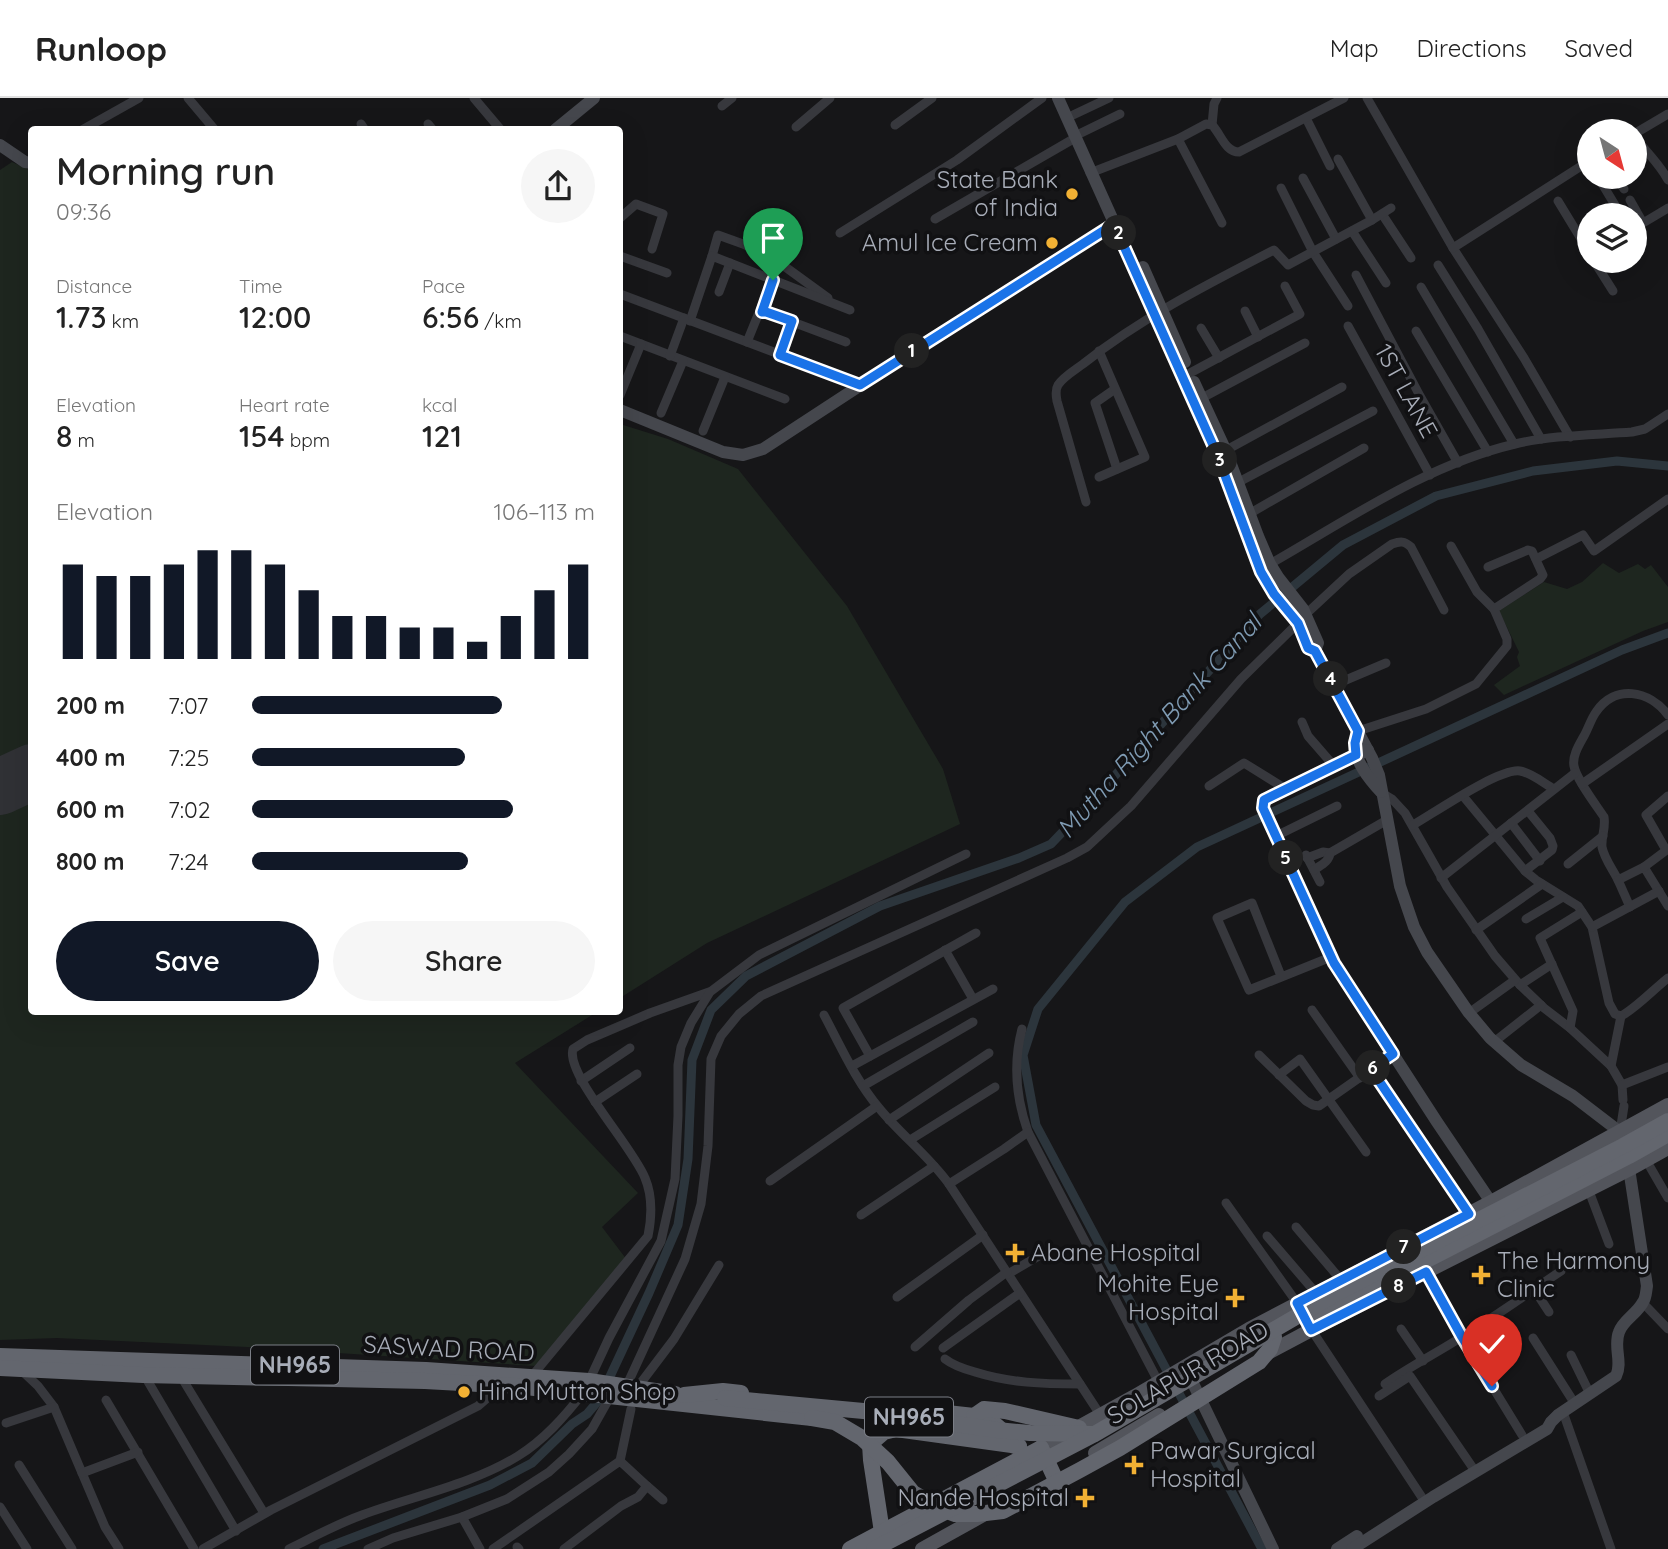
<!DOCTYPE html>
<html lang="en">
<head>
<meta charset="utf-8">
<style>
  body { margin:0; font-family:Quicksand,sans-serif; background:#f6f6f6; color:#222; height:100vh; display:flex; flex-direction:column; font-size:26px; white-space:nowrap }
  * { box-sizing:border-box; margin:0 }
  p { font-size:23px; color:#767676 }
  .icon { flex:none; width:38px; height:38px; fill:none; stroke:currentColor; stroke-width:2; stroke-linecap:round; stroke-linejoin:round }
  .map { position:relative; flex:1; overflow:hidden }
  .drawer { position:absolute; left:28px; top:28px; width:595px; height:889px; display:flex; flex-direction:column; background:#fff; border-radius:7px; box-shadow:0 7px 28px #0002 }
  .drawer>* { flex:none }
  .needle { width:46px; rotate:144deg }
  .controls { position:absolute; left:1577px; top:21px; display:grid; gap:14px }
  .controls a { display:grid; place-items:center; width:70px; height:70px; border-radius:50%; background:#fff; box-shadow:0 7px 28px #0002; font-size:35px }
  .pin { position:absolute; display:grid; place-items:center; width:60px; height:60px; color:#fff; margin:-72px -30px; border-radius:50% 50% 50% 0; rotate:-45deg; box-shadow:0 0 7px #0007 }
  .pin .icon { rotate:45deg }
  .km { position:absolute; width:35px; height:35px; margin:-18px; border-radius:50%; background:#222; color:#fff; font-size:19px; line-height:35px; text-align:center }
  .round { display:grid; place-items:center; flex:none; width:74px; height:74px; border-radius:37px; background:#f6f6f6 }
  .headline { display:flex; align-items:center; justify-content:space-between; height:119px; padding:0 28px }
  h1 { font-size:38px; font-weight:600; line-height:52px }
  .metrics { display:grid; grid-template-columns:repeat(3,1fr); gap:10px; height:119px; padding:7px 28px }
  .metrics div { display:grid; align-content:center }
  .metrics b { font-size:30px; font-weight:600 }
  .metrics small { font-size:19px; font-weight:400 }
  .metrics p { font-size:19px }
  .chart { height:196px; padding:14px 28px }
  .chart p { display:flex; justify-content:space-between }
  .chart svg { width:100%; height:126px; margin-top:7px; stroke:#111827; stroke-width:6 }
  .primary-button { display:flex; gap:14px; margin-top:auto; padding:14px 28px }
  .primary-button a { flex:1; height:80px; border-radius:42px; background:#111827; color:#fff; font-size:28px; font-weight:600; line-height:80px; text-align:center }
  .primary-button a+a { background:#f6f6f6; color:#222 }
  ul { padding:0 28px; list-style:none; font-size:23px }
  li { display:grid; grid-template-columns:112px 84px 1fr; align-items:center; height:52px }
  li i { height:18px; border-radius:9px; background:#111827 }
  header { display:flex; align-items:center; gap:42px; box-sizing:border-box; height:98px; padding:0 35px; background:#fff; border-bottom:2px solid #e0e0e0 }
  header strong { font-size:33px }
  nav { display:flex; gap:38px; margin-inline-start:auto; font-size:24px }
  .map>svg:first-child { display:block }
  .green { fill:#1e261f }
  .lines { fill:none; stroke-linecap:round; stroke-linejoin:round }
  .canal { stroke:#2c353c; stroke-width:9 }
  .runway { stroke:#303135; stroke-width:56 }
  .street { stroke:#37383d; stroke-width:9 }
  .secondary { stroke:#45474d; stroke-width:12 }
  .primary { stroke:#53555c; stroke-width:14 }
  .highway { stroke:#63666e; stroke-width:16 }
  .highway-bridge { stroke:#63666e; stroke-width:16 }
  .route-casing { stroke:#fff; stroke-width:14 }
  .route { stroke:#1a73e8; stroke-width:9 }
  .poi-dot { fill:#f2b134; stroke:#111113; stroke-width:2.5 }
  .labels { text-anchor:middle; stroke-width:7; stroke-linejoin:round; paint-order:stroke }
  .shield { fill:#111113; stroke:#7b7e86; stroke-width:2 }
  .shield-label { font-size:23px; font-weight:bold; fill:#a8adb8 }
  .poi-label { font-size:24px; fill:#a8adb8; stroke:#111113; text-anchor:end }
  .street-label { font-size:24px; fill:#a8adb8; stroke:#111113 }
  .water-label { font-size:26px; font-style:italic; fill:#7f9bb3; stroke:#111113 }
</style>
</head>
<body>
<header>
<strong>Runloop</strong>
<nav><a>Map</a><a>Directions</a><a>Saved</a></nav>
</header>
<div class="map">
<svg width="1668" height="1451" viewBox="0 0 1668 1451">
  <rect width="100%" height="100%" fill="#161618"/>
  <g class="green">
    <polygon points="12,64 32,73 32,914 597,914 515,965 638,1095 602,1129 627,1162 536,1268 247,1249 57,1240 0,1242 0,72"/>
    <polygon points="620,326 668,341 738,371 847,508 943,671 960,726 707,845 620,900"/>
    <polygon points="1603,465 1619,475 1638,466 1645,471 1651,467 1668,489 1668,524 1643,533 1504,597 1494,587 1520,568 1517,559 1519,554 1500,515 1500,512 1544,484 1567,491 1582,484"/>
  </g>
  <g class="lines">
    <g class="canal">
      <polyline points="323,1451 490,1387 532,1365 572,1326 587,1316 599,1302 649,1195 678,1127 688,1061 692,962 711,912 746,878 880,808 1019,760 1051,746 1093,702 1260,516 1343,447 1436,398 1533,373 1617,363 1668,368"/>
      <polyline points="1262,1451 1036,1027 1023,957 1038,911 1125,804 1197,749 1622,552 1668,535"/>
    </g>
    <polyline class="runway" points="0,689 32,674"/>
    <g class="street">
      <polyline points="188,0 215,32"/>
      <polyline points="474,0 501,32"/>
      <polyline points="1367,0 1453,150 1524,260 1570,339"/>
      <polyline points="722,8 732,0"/>
      <polyline points="1073,17 1109,0"/>
      <polyline points="1306,20 1330,68"/>
      <polyline points="361,26 365,32"/>
      <polyline points="428,26 433,32"/>
      <polyline points="895,27 932,0"/>
      <polyline points="1212,27 1214,6 1217,0"/>
      <polyline points="796,29 830,0"/>
      <polyline points="82,32 139,0"/>
      <polyline points="1081,35 1120,16"/>
      <polyline points="1634,36 1668,16"/>
      <path d="M1634,38C1646,54 1659,65 1668,82"/>
      <polyline points="1178,41 1222,125"/>
      <polyline points="1338,61 1372,122"/>
      <path d="M1090,75L1178,41L1206,26L1212,27C1221,36 1225,54 1239,54L1344,0"/>
      <polyline points="1598,79 1621,117"/>
      <polyline points="1616,79 1624,91"/>
      <polyline points="1303,80 1336,141"/>
      <polyline points="1281,90 1313,154 1348,208"/>
      <polyline points="1630,102 1643,125 1668,110"/>
      <polyline points="1558,103 1589,154"/>
      <polyline points="1382,116 1411,160"/>
      <polyline points="620,120 636,106 663,116 652,151"/>
      <polyline points="935,121 1075,40"/>
      <polyline points="1352,133 1386,185"/>
      <polyline points="840,135 957,62 1042,0"/>
      <polyline points="1453,150 1589,63"/>
      <polyline points="620,158 667,175"/>
      <polyline points="712,158 718,137 743,146 773,160 828,200"/>
      <polyline points="1594,163 1613,193"/>
      <polyline points="1438,167 1478,231 1541,341"/>
      <polyline points="1356,177 1420,298 1458,365"/>
      <polyline points="1421,189 1514,346"/>
      <polyline points="719,194 730,165"/>
      <polyline points="620,196 861,287"/>
      <polyline points="1245,213 1258,239"/>
      <polyline points="762,214 773,182"/>
      <polyline points="690,223 712,158 850,212"/>
      <polyline points="1348,228 1430,377"/>
      <polyline points="1201,230 1219,260"/>
      <polyline points="1416,233 1488,354"/>
      <polyline points="620,238 785,301"/>
      <polyline points="747,244 758,217 762,214 766,214 846,244"/>
      <polyline points="780,257 791,223"/>
      <polyline points="670,258 684,220"/>
      <polyline points="1190,275 1300,216 1285,188"/>
      <polyline points="1115,291 1095,305 1117,371"/>
      <polyline points="620,297 641,246"/>
      <polyline points="1202,300 1305,245"/>
      <polyline points="661,315 683,263"/>
      <polyline points="703,333 725,279"/>
      <polyline points="1221,355 1342,289"/>
      <polyline points="1099,379 1145,359 1099,253"/>
      <polyline points="1235,386 1373,313"/>
      <path d="M1086,404L1057,303C1056,298 1055,292 1058,287C1063,279 1075,272 1083,266C1141,220 1208,186 1274,152L1288,167L1372,122L1391,110"/>
      <polyline points="1247,417 1364,350"/>
      <polyline points="1451,448 1477,494 1494,511"/>
      <polyline points="1536,461 1583,437 1594,453 1668,401"/>
      <path d="M1270,466C1349,421 1426,367 1515,346C1552,337 1593,337 1632,334L1645,331L1668,316"/>
      <path d="M1306,516L1349,476L1392,446C1401,443 1404,443 1411,449L1444,512"/>
      <polyline points="1334,587 1386,565"/>
      <path d="M1668,617C1649,592 1615,586 1596,614C1591,621 1588,631 1584,638C1579,647 1572,658 1574,668C1576,681 1596,707 1604,719C1606,730 1601,739 1602,749C1604,760 1613,772 1618,782L1644,769L1668,808"/>
      <polyline points="1302,624 1308,638 1334,668"/>
      <polyline points="1358,633 1426,611 1476,586 1507,548 1507,541 1494,511 1540,481 1543,477 1532,453 1528,452 1488,469"/>
      <polyline points="1582,686 1668,626"/>
      <polyline points="1209,688 1244,665 1286,691"/>
      <polyline points="1382,695 1392,701 1405,715 1447,789 1495,858 1520,887 1544,910 1570,930 1611,968 1622,987 1623,1002"/>
      <path d="M1463,698L1525,773L1536,782L1578,808L1592,829L1609,905L1615,916L1621,918C1634,912 1654,891 1668,880"/>
      <polyline points="1511,725 1540,763"/>
      <path d="M1413,727C1434,715 1499,670 1520,673C1532,675 1543,685 1554,691"/>
      <polyline points="1276,738 1337,708"/>
      <polyline points="1666,752 1646,717 1668,698"/>
      <polyline points="1306,757 1320,784"/>
      <polyline points="1307,760 1323,754 1330,755 1387,722"/>
      <polyline points="1568,766 1603,738"/>
      <polyline points="1644,769 1668,751"/>
      <path d="M1314,772C1321,767 1329,764 1330,755"/>
      <polyline points="1525,773 1552,752 1553,748 1550,740 1528,713"/>
      <polyline points="1441,780 1575,675"/>
      <polyline points="1618,782 1630,809"/>
      <polyline points="1526,821 1563,799"/>
      <polyline points="1592,829 1659,793"/>
      <polyline points="1476,832 1542,786"/>
      <polyline points="945,852 973,901"/>
      <polyline points="1281,878 1252,805 1217,820 1249,892 1331,859"/>
      <polyline points="1520,887 1552,866"/>
      <polyline points="1312,912 1360,980"/>
      <polyline points="1469,915 1515,882"/>
      <path d="M824,917C841,949 856,983 879,1010C901,1037 929,1058 949,1086L1101,1318"/>
      <polyline points="1570,930 1573,913 1540,840 1582,814"/>
      <path d="M1022,931C1013,965 1016,1000 1028,1034L1159,1285"/>
      <polyline points="1494,944 1541,907"/>
      <polyline points="1259,957 1306,1003 1313,1007 1319,1008 1393,956"/>
      <polyline points="870,958 843,910 976,835"/>
      <polyline points="852,968 993,891"/>
      <polyline points="1611,968 1621,918"/>
      <polyline points="1371,971 1469,1116"/>
      <polyline points="1279,977 1300,961 1366,1054"/>
      <polyline points="581,983 630,950"/>
      <polyline points="1622,987 1668,969"/>
      <polyline points="863,988 973,924"/>
      <polyline points="595,1004 637,976"/>
      <polyline points="889,1022 989,955"/>
      <polyline points="1620,1034 1624,1008"/>
      <polyline points="910,1042 995,989"/>
      <polyline points="1646,1062 1668,1100"/>
      <polyline points="770,1083 877,1008"/>
      <polyline points="949,1086 1004,1051 1028,1034"/>
      <polyline points="1589,1093 1609,1146"/>
      <polyline points="1226,1105 1300,1209"/>
      <polyline points="861,1117 934,1068"/>
      <polyline points="1296,1129 1341,1182"/>
      <polyline points="1267,1138 1316,1195"/>
      <polyline points="1426,1174 1462,1239 1522,1337"/>
      <polyline points="1008,1176 1042,1156"/>
      <polyline points="1534,1191 1549,1214"/>
      <polyline points="897,1199 983,1137"/>
      <polyline points="1643,1205 1668,1231"/>
      <polyline points="1309,1228 1425,1404"/>
      <polyline points="1401,1231 1423,1263"/>
      <polyline points="1533,1240 1575,1306"/>
      <polyline points="915,1249 969,1202 1007,1174"/>
      <polyline points="943,1250 1020,1195"/>
      <polyline points="1571,1257 1590,1296"/>
      <path d="M945,1261C954,1268 964,1271 975,1274C1010,1285 1043,1286 1080,1286"/>
      <polyline points="21,1272 38,1288 54,1309 105,1429 119,1451"/>
      <polyline points="143,1275 236,1433"/>
      <polyline points="180,1277 264,1415"/>
      <path d="M532,1278L648,1138C652,1118 653,1099 645,1080C633,1049 565,976 573,951L587,942L650,915L709,894"/>
      <polyline points="589,1283 609,1240 661,1143 675,1081 678,1018 678,967 681,949 691,925 710,894 759,857 966,756"/>
      <path d="M1385,1286C1409,1269 1435,1256 1460,1240C1495,1219 1528,1195 1561,1173"/>
      <polyline points="626,1289 685,1161 701,1106 708,1048 711,961 721,938 739,916 761,898 1067,760 1087,749 1131,708 1241,581 1298,525"/>
      <polyline points="637,1290 674,1241 719,1167"/>
      <polyline points="1379,1298 1410,1278 1475,1373"/>
      <polyline points="106,1302 194,1451"/>
      <polyline points="1563,1314 1611,1451"/>
      <polyline points="6,1325 54,1309"/>
      <polyline points="620,1363 631,1311"/>
      <polyline points="19,1367 72,1451"/>
      <polyline points="82,1375 138,1354"/>
      <polyline points="647,1388 663,1402"/>
      <polyline points="0,1409 27,1451"/>
      <polyline points="462,1419 480,1451"/>
      <polyline points="517,1449 519,1451"/>
      <polyline points="203,1451 271,1412 478,1308 486,1301 489,1286"/>
      <path d="M289,1451C313,1439 337,1426 362,1417C413,1398 471,1387 518,1358C544,1342 564,1319 583,1295"/>
      <polyline points="368,1451 393,1440 462,1419 507,1401 549,1374 569,1356 592,1331 610,1299"/>
      <polyline points="493,1451 620,1363 647,1388 638,1399 621,1408 564,1451"/>
    </g>
    <g class="secondary">
      <polyline points="1058,0 1218,356 1261,474 1274,496 1298,525 1308,550 1315,553 1372,660 1379,677 1400,788 1414,829 1427,854 1469,915 1490,940 1521,967 1573,998 1620,1034 1621,1040"/>
      <polyline points="555,32 594,0"/>
      <polyline points="0,47 25,64 32,65"/>
      <polyline points="1143,169 1185,264"/>
      <polyline points="1194,284 1226,353 1258,438 1270,466 1278,479 1303,511 1318,545 1315,553"/>
      <polyline points="620,312 723,354 743,357 763,351 919,249 1114,126"/>
      <path d="M1358,633C1357,637 1355,640 1355,644C1353,662 1370,682 1381,694"/>
      <polyline points="1368,652 1264,702 1263,711 1334,865 1437,1024 1491,1104"/>
      <polyline points="1188,1275 1273,1451"/>
      <polyline points="1337,1451 1357,1438"/>
      <path d="M1352,1451L1433,1399L1547,1331L1551,1324L1558,1317L1616,1278C1623,1264 1613,1249 1619,1234C1623,1222 1637,1216 1643,1204C1646,1200 1646,1194 1647,1188L1628,1064"/>
    </g>
    <g class="primary">
      <polyline points="1264,1257 1311,1232 1630,1071 1668,1050"/>
      <polyline points="1041,1350 1135,1298 1249,1231 1491,1104 1668,1007"/>
      <polyline points="1095,1355 1159,1317"/>
      <polyline points="922,1451 985,1416"/>
    </g>
    <g class="highway">
      <polyline points="0,1258 426,1272 589,1283 675,1296"/>
      <polyline points="0,1270 143,1277 425,1283 516,1288 812,1320"/>
      <polyline points="684,1297 723,1293 741,1295"/>
      <polyline points="874,1307 974,1318 991,1323 1005,1335 1015,1348"/>
      <polyline points="974,1318 984,1311 1005,1313 1079,1330"/>
      <polyline points="866,1340 870,1346 871,1362 882,1434"/>
      <polyline points="870,1346 884,1334 896,1331 1019,1348"/>
      <polyline points="1041,1350 1054,1378"/>
      <polyline points="850,1451 1041,1350"/>
    </g>
    <g class="highway-bridge">
      <polyline points="1310,1222 1629,1058 1668,1036"/>
      <polyline points="725,1300 874,1314 997,1332 1030,1335 1092,1336"/>
      <polyline points="812,1320 835,1324 862,1340 888,1364 913,1395 925,1402 939,1410 955,1416 977,1416 1003,1413 1080,1372 1120,1350 1259,1264 1270,1251 1274,1239"/>
      <polyline points="874,1451 1093,1337 1337,1195 1623,1048 1668,1023"/>
    </g>
  </g>
  <g class="lines">
    <g class="route-casing">
      <polyline id="route" points="773,182 762,214 766,214 792,223 780,257 860,287 1114,126 1217,356 1261,474 1274,496 1298,525 1308,550 1315,553 1358,633 1355,645 1356,657 1264,702 1263,710 1334,865 1393,956 1371,971 1469,1116 1297,1205 1311,1232 1426,1174 1462,1239 1492,1288"/>
    </g>
    <use href="#route" class="route"/>
  </g>
  <g class="poi-dot">
    <circle cx="1072" cy="96" r="7"/>
    <circle cx="1052" cy="145" r="7"/>
    <path d="M1011.5 1144.5h7v7h7v7h-7v7h-7v-7h-7v-7h7z"/>
    <path d="M1477.5 1166.5h7v7h7v7h-7v7h-7v-7h-7v-7h7z"/>
    <path d="M1231.5 1189.5h7v7h7v7h-7v7h-7v-7h-7v-7h7z"/>
    <circle cx="464" cy="1294" r="7"/>
    <path d="M1130.5 1356.5h7v7h7v7h-7v7h-7v-7h-7v-7h7z"/>
    <path d="M1081.5 1389.5h7v7h7v7h-7v7h-7v-7h-7v-7h7z"/>
  </g>
  <g class="labels">
    <g class="shield">
      <rect x="251" y="1247.5" width="88" height="39" rx="5"/>
      <rect x="865" y="1299.5" width="88" height="39" rx="5"/>
    </g>
    <g class="shield-label">
      <text x="295" y="1275">NH965</text>
      <text x="909" y="1327">NH965</text>
    </g>
    <g class="poi-label">
      <text x="1058" y="90">State Bank<tspan x="1058" dy="28">of India</tspan></text>
      <text x="1038" y="153">Amul Ice Cream</text>
      <text x="1031" y="1163" text-anchor="start">Abane Hospital</text>
      <text x="1497" y="1171" text-anchor="start">The Harmony<tspan x="1497" dy="28">Clinic</tspan></text>
      <text x="1219" y="1194">Mohite Eye<tspan x="1219" dy="28">Hospital</tspan></text>
      <text x="478" y="1302" text-anchor="start">Hind Mutton Shop</text>
      <text x="1150" y="1361" text-anchor="start">Pawar Surgical<tspan x="1150" dy="28">Hospital</tspan></text>
      <text x="1069" y="1408">Nande Hospital</text>
    </g>
    <g class="street-label">
      <text transform="translate(1406 293) rotate(61)" y="8">1ST LANE</text>
      <text transform="translate(449 1251) rotate(3)" y="8">SASWAD ROAD</text>
      <text transform="translate(1188 1275) rotate(-30)" y="8">SOLAPUR ROAD</text>
    </g>
    <g class="water-label">
      <text transform="translate(1159 628) rotate(-48)" y="9">Mutha Right Bank Canal</text>
    </g>
  </g>
</svg>
<div class="controls">
<a><svg class="needle" viewBox="-14 -14 28 28"><path d="M0-13l5 13h-10z" fill="#e53935"/><path d="M0 13l5-13h-10z" fill="#767676"/></svg></a>
<a><svg class="icon" aria-label="layers" viewBox="0 0 24 24"><path d="M12 4l9 5-9 5-9-5zM3 14l9 5 9-5"/></svg></a>
</div>
<div class="pin" style="left:773px;top:182px;background:#1e9e55"><svg class="icon" aria-label="arrive" viewBox="0 0 24 24"><path d="M6 21V4h12l-3 4 3 4H6"/></svg></div>
<div class="pin" style="left:1492px;top:1288px;background:#d93025"><svg class="icon" aria-label="check" viewBox="0 0 24 24"><path d="M5 12l5 5 9-10"/></svg></div>
<b class="km" style="left:912px;top:253px">1</b>
<b class="km" style="left:1119px;top:135px">2</b>
<b class="km" style="left:1220px;top:362px">3</b>
<b class="km" style="left:1331px;top:581px">4</b>
<b class="km" style="left:1286px;top:760px">5</b>
<b class="km" style="left:1373px;top:970px">6</b>
<b class="km" style="left:1404px;top:1149px">7</b>
<b class="km" style="left:1399px;top:1188px">8</b>
<section class="drawer">
<div class="headline"><div><h1>Morning run</h1><p>09:36</p></div><a class="round"><svg class="icon" aria-label="share" viewBox="0 0 24 24"><path d="M12 15V3M7 8l5-5 5 5M5 13v7h14v-7"/></svg></a></div>
<div class="metrics">
<div><p>Distance</p><b>1.73<small> km</small></b></div>
<div><p>Time</p><b>12:00</b></div>
<div><p>Pace</p><b>6:56<small> /km</small></b></div>
</div>
<div class="metrics">
<div><p>Elevation</p><b>8<small> m</small></b></div>
<div><p>Heart rate</p><b>154<small> bpm</small></b></div>
<div><p>kcal</p><b>121</b></div>
</div>
<div class="chart"><p><span>Elevation</span>106–113 m</p>
<svg viewBox="0 0 160 44" preserveAspectRatio="none"><path d="M5 44V11M15 44V15M25 44V15M35 44V11M45 44V6M55 44V6M65 44V11M75 44V20M85 44V29M95 44V29M105 44V33M115 44V33M125 44V38M135 44V29M145 44V20M155 44V11"/></svg>
</div>
<ul>
<li><b>200 m</b>7:07<i style="width:73%"></i></li>
<li><b>400 m</b>7:25<i style="width:62%"></i></li>
<li><b>600 m</b>7:02<i style="width:76%"></i></li>
<li><b>800 m</b>7:24<i style="width:63%"></i></li>
</ul>
<div class="primary-button"><a>Save</a><a>Share</a></div>
</section>
</div>
</body>
</html>
